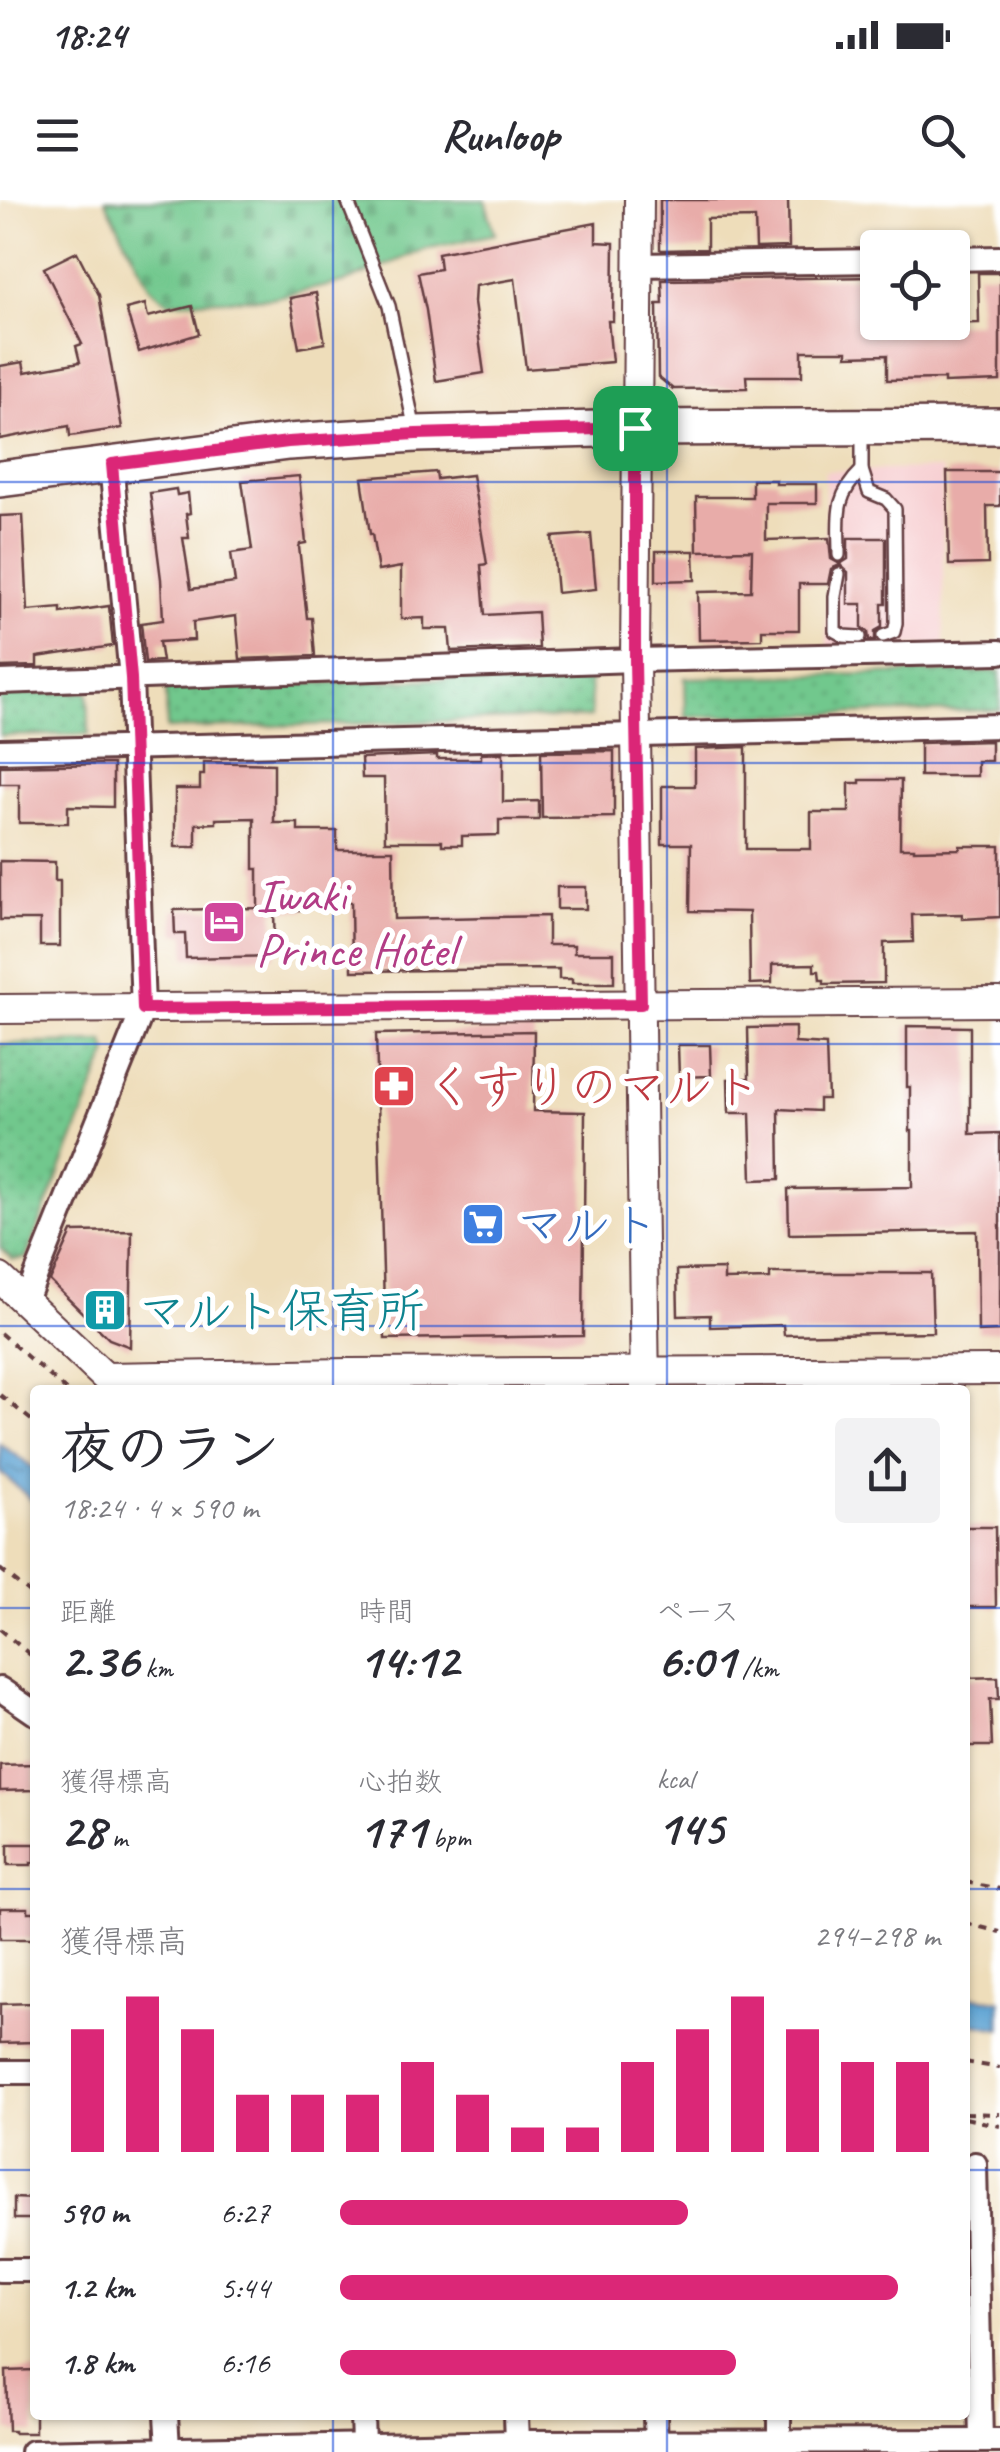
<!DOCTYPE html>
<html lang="ja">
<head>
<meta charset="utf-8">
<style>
  body { margin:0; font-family:Caveat,"Klee One",sans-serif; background:#f2f2f3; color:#2b2b33; height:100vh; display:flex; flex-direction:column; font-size:38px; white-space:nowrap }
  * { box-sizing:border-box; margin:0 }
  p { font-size:32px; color:#7c7c81 }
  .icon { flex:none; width:55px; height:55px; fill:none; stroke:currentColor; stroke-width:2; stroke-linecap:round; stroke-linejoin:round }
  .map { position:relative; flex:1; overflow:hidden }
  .panel { position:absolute; left:30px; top:1185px; width:940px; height:1035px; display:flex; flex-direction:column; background:#fff; border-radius:10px; box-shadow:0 2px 8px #0004 }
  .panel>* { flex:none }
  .buttons { position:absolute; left:860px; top:30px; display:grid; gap:20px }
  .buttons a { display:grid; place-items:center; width:110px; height:110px; border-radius:10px; background:#fff; box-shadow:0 2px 8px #0004; font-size:50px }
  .pin { position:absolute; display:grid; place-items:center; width:85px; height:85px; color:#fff; margin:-42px; border-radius:20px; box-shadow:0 5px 15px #0006 }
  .round { display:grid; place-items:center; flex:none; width:105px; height:105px; border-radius:10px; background:#f2f2f3 }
  .overview { display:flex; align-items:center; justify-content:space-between; height:170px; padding:0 30px }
  h1 { font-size:55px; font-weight:800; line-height:75px }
  .metrics { display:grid; grid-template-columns:repeat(3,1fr); gap:15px; height:170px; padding:10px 30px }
  .metrics div { display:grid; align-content:center }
  .metrics b { font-size:50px; font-weight:800 }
  .metrics small { font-size:28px; font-weight:400 }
  .metrics p { font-size:28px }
  .chart { height:280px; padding:20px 30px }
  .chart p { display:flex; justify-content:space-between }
  .chart svg { width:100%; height:180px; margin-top:10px; stroke:#db2777; stroke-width:6 }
  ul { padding:0 30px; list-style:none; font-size:32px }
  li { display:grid; grid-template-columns:160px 120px 1fr; align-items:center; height:75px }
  li i { height:25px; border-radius:12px; background:#db2777 }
  .status { display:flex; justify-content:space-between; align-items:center; height:70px; padding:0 50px; background:#fff; direction:ltr }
  .status svg { height:28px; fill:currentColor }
  header { display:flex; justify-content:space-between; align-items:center; height:130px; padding:0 30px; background:#fff; font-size:45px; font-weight:800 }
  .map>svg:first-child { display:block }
  .built { fill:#f7cfd1 }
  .grass { fill:url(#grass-dots); stroke:#5e745c; stroke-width:2.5 }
  .cemetery { fill:url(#cemetery-stones); stroke:#5e745c; stroke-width:2.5 }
  .water { fill:url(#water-ripples); stroke:#52607e; stroke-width:2.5 }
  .building { fill:#e8aca9 }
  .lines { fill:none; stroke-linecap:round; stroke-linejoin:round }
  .service-casing { stroke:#633c40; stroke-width:16 }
  .minor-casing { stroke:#633c40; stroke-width:28 }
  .tertiary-casing { stroke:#633c40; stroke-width:32 }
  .primary-casing { stroke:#633c40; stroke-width:40 }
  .path { stroke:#633c40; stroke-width:4; stroke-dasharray:8 8; stroke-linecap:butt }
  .service { stroke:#fff; stroke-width:11 }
  .minor { stroke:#fff; stroke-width:22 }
  .tertiary { stroke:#fff; stroke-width:28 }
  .primary { stroke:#fff; stroke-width:35 }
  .route-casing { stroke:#fff; stroke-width:20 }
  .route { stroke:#db2777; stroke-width:12 }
  .grid { fill:none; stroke:#1d4ed8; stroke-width:2.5; stroke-opacity:0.55 }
  .labels { text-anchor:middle; stroke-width:10; stroke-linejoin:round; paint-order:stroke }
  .hotel-label { font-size:48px; fill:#b23c85; stroke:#fff; text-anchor:start }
  .health-label { font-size:48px; fill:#be3a42; stroke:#fff; text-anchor:start }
  .shop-label { font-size:48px; fill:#366cbe; stroke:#fff; text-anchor:start }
  .culture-label { font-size:48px; fill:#0d838f; stroke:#fff; text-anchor:start }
</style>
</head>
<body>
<div class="status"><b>18:24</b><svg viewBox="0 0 49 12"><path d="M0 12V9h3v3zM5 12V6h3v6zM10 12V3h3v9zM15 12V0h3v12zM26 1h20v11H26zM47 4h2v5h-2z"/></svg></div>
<header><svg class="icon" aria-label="menu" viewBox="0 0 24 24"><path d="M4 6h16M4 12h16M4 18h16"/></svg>Runloop<svg class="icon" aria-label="search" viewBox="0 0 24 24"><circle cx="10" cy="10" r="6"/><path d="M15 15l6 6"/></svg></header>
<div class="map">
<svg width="1000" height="2252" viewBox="0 0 1000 2252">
  <defs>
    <pattern id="grass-dots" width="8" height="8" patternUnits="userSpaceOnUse" patternTransform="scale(2.5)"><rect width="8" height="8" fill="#71c88d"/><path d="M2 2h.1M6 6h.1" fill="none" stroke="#63ab7a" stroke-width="1.8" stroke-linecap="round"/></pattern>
    <pattern id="cemetery-stones" width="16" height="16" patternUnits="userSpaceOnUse" patternTransform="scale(2.5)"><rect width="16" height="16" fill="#71c88d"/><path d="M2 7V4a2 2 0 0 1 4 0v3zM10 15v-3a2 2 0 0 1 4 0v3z" fill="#63ab7a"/></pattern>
    <pattern id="water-ripples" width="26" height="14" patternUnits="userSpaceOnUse" patternTransform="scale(2.5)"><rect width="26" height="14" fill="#5ba2d2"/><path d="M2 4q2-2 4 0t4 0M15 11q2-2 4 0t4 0" fill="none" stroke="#4d83ab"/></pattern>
  </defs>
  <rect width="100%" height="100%" fill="#fff"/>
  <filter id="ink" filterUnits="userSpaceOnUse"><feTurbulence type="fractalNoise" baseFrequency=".01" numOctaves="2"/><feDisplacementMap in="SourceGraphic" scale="20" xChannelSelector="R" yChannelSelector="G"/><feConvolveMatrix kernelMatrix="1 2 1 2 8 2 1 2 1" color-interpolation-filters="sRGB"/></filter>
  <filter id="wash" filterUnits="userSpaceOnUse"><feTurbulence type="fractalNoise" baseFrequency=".0048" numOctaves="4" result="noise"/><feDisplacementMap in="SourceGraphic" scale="40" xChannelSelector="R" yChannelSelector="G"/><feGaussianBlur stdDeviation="2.25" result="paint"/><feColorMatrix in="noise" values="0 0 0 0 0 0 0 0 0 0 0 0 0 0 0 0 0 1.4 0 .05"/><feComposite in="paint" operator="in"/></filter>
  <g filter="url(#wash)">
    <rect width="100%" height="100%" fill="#eeddba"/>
    <polygon class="built" points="942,269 944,445 827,447 825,271"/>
    <g class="grass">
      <polygon points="1000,471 1000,510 686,517 685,478"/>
      <polygon points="590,475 591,517 167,529 166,487"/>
      <polygon points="88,492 89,534 0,536 0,494"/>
      <polygon points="104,842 108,852 26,1058 13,1060 0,1048 0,844"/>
    </g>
    <polygon class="cemetery" points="105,0 485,0 495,34 425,49 346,82 270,98 168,102 150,88"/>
    <g class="water">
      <polygon points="0,1244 35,1269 35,1303 0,1272"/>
      <polygon points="965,1796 1000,1800 1000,1829 965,1822"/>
    </g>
    <g id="blocks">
      <g class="building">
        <polygon points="660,0 788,0 789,47 756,48 755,18 707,19 707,49 662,50 660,49"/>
        <polygon points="596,23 596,42 614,43 613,121 608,121 612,162 526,169 515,79 475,86 474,103 484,173 436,181 426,110 418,73 440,69 438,53"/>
        <polygon points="77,52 99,95 122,228 70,236 69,226 0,239 0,166 23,162 25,172 80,162 76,146 82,144 44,68"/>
        <polygon points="978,73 1000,73 1000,181 944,183 944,179 887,180 887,155 847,156 847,151 802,151 802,176 746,176 747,188 673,189 658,177 657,104 663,104 662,80 878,77 878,122 916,122 916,124 979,123"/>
        <polygon points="316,93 325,143 299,148 290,98"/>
        <polygon points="145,104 148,117 192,106 199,134 139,152 126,109"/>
        <polygon points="436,272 437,279 472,275 487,364 481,365 485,415 537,412 539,448 451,451 449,429 424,429 424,418 401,419 401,367 378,371 372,334 370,334 362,278"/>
        <polygon points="947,272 1000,272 1000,306 987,306 988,364 949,365"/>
        <polygon points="299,276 306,343 300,344 299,347 307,418 312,418 315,456 240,459 236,416 193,422 194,440 159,442 162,461 145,462 141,423 163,420 161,379 150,293 176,289 177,295 188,293 190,313 186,314 189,338 183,338 191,389 235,383 231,353 252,350 242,281"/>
        <polygon points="752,280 776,280 776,284 817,284 817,303 766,303 766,340 829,338 831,359 840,364 848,359 848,338 886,338 886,404 882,404 882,427 875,431 875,440 869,440 868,432 862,428 862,404 848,404 848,372 840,365 831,369 828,384 799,384 799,430 762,430 762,439 699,440 698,392 751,391 752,350 697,351 696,297 752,297"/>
        <polygon points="23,315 28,411 61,408 61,413 109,406 113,446 37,457 37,466 0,467 0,316"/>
        <polygon points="591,334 596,389 557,393 552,337"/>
        <polygon points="656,351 694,351 695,380 656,381"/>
        <polygon points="991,541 991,561 977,561 977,576 920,576 920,543"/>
        <polygon points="746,547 746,649 811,649 811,612 849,612 849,583 860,583 860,580 901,580 900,648 914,648 914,650 960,649 960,646 1000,646 1000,717 962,719 962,714 912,715 913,742 884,743 884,783 824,784 824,780 820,780 819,771 814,771 814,764 772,765 772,783 750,784 749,712 690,711 691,644 662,644 662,586 695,586 695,549"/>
        <polygon points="614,551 614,617 542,618 541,552"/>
        <polygon points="503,553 503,602 539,601 539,620 499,620 499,635 462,636 462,645 442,645 442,641 385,641 384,578 362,578 361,558 437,555 437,559 481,559 481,554"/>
        <polygon points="204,562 274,564 274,623 298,623 298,631 337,631 337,650 393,650 394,719 548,716 548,745 574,745 574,753 614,753 614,783 572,783 572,779 559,779 559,769 352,771 351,702 305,703 305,710 274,710 275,756 186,758 185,734 175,734 174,710 258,708 258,669 254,669 254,618 216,619 216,623 196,624 196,647 175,647 175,589 200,589 200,575 204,575"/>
        <polygon points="113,564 113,607 68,606 68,623 19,623 19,584 0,584 0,566"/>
        <polygon points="0,661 55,662 55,681 60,681 60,746 40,746 40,720 0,720"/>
        <rect x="557" y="687" width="29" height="22"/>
        <polygon points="907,826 970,827 970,934 1000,933 1000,1131 978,1132 977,1031 789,1034 788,989 912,987 912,931 910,931 910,887 907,887"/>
        <polygon points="795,827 795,843 826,845 828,899 819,899 819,911 779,909 780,979 752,980 750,913 729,913 728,879 749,878 748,828"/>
        <polygon points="534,831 533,911 585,912 583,1136 385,1139 376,834"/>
        <polygon points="678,845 710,845 711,876 679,877"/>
        <polygon points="132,1031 130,1147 109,1139 50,1081 72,1032"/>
        <polygon points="724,1069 724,1080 770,1079 770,1073 931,1073 933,1132 784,1135 783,1125 710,1127 710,1115 678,1116 677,1070"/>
        <polygon points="965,1327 995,1327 996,1407 965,1407"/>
        <polygon points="998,1477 999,1499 990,1499 992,1546 965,1546 965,1478"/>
        <polygon points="35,1564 35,1590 0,1591 0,1565"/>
        <polygon points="8,1644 35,1644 35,1662 31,1662 31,1665 8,1665"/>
        <polygon points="0,1708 28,1708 28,1712 35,1712 35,1739 0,1739"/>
        <polygon points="35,1803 35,1842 0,1843 0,1804"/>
        <polygon points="14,1998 35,1999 35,2019 14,2019"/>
        <polygon points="35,2170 35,2233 14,2233 14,2231 8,2231 6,2171"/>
      </g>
    </g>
  </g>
  <g filter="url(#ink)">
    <use href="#blocks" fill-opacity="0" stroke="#633c40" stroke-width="2.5"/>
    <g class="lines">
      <g class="service-casing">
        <g id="service">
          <polyline points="347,0 389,106 415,230"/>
          <polyline points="862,233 862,270 869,292 886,299 895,309 896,423 894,432 883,436"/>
          <path d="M839,355C839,317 833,298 862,270"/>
          <polyline points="839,374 835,396 835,431 844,436 860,437"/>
        </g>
      </g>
      <g class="minor-casing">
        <g id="minor">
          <polyline points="952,59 1000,58"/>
          <polyline points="638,65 878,61"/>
          <polyline points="0,482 635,460 1000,452"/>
          <polyline points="0,551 1000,526"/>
          <polyline points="25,1103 143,809 131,478 111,264"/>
          <polyline points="0,1489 35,1513"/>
          <polyline points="0,1872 35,1872"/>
          <polyline points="975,1964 981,2241"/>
          <polyline points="0,2070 35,2070"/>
          <polyline points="166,2215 168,2248"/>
          <polyline points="362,2215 363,2244"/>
          <polyline points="516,2215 517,2242"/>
          <polyline points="655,2215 656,2252"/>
          <polyline points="779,2215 779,2242"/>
          <polyline points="32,2252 517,2242 1000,2241"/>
        </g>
      </g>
      <g class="tertiary-casing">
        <g id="tertiary">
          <polyline points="639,0 635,460 645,1190"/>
          <polyline points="0,809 1000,802"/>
          <polyline points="0,1078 105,1177 349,1173 1000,1170"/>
        </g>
      </g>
      <g class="primary-casing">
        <polyline id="primary" points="0,279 288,242 416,234 635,228 1000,226"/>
      </g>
      <g class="path">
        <polyline points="0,1133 66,1190"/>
        <polyline points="0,1195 35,1223"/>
        <polyline points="0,1369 35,1397"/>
        <polyline points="0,1429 35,1459"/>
        <polyline points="965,1682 1000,1689"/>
        <polyline points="965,1723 1000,1732"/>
        <polyline points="965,1862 1000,1868"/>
        <polyline points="965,1913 1000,1914"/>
        <polyline points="965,1918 1000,1926"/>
      </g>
      <use href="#service" class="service"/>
      <use href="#minor" class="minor"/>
      <use href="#tertiary" class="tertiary"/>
      <use href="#primary" class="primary"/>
    </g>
  </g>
  <g class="lines" filter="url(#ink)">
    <g class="route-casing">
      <polygon id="route" points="635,228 635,460 641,804 143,809 131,478 112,264 288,242 416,234"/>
    </g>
    <use href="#route" class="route"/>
  </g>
  <path class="grid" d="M333,0V1190M667,0V1190M0,282H1000M0,563H1000M0,844H1000M0,1126H1000M0,1408H35M965,1408H1000M0,1689H35M965,1689H1000M0,1970H35M965,1970H1000M333,2215V2252M667,2215V2252"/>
  <defs>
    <g id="hotel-square" transform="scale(2.25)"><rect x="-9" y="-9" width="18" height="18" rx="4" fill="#d1479c" stroke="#fff"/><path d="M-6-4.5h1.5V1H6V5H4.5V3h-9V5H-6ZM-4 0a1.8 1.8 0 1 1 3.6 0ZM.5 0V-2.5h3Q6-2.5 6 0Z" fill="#fff"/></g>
    <g id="pharmacy-square" transform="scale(2.25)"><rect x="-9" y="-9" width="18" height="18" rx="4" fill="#e0444e" stroke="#fff"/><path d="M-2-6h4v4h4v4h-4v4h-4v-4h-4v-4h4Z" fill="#fff"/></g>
    <g id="supermarket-square" transform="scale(2.25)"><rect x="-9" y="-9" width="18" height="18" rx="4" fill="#3f7fe0" stroke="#fff"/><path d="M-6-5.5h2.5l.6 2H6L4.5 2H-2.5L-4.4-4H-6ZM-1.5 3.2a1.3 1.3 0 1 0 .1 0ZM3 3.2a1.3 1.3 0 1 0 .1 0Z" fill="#fff"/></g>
    <g id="building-square" transform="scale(2.25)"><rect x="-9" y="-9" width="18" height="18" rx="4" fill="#0f9aa8" stroke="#fff"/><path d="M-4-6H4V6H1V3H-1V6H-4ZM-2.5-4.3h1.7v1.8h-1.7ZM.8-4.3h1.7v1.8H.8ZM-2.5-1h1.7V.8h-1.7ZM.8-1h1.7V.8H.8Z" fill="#fff"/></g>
  </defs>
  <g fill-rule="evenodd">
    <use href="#hotel-square" x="224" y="722"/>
    <use href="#pharmacy-square" x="394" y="886"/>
    <use href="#supermarket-square" x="483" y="1024"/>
    <use href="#building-square" x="105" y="1110"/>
  </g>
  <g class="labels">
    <g class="hotel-label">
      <text x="256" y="711">Iwaki<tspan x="256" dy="55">Prince Hotel</tspan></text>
    </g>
    <g class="health-label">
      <text x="426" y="903">くすりのマルト</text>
    </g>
    <g class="shop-label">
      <text x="516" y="1041">マルト</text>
    </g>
    <g class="culture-label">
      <text x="138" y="1127">マルト保育所</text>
    </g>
  </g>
</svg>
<div class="buttons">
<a><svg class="icon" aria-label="locate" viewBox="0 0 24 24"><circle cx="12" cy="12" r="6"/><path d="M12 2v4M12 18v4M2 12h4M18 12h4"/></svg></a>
</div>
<div class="pin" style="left:635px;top:228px;background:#1e9e55"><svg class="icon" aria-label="arrive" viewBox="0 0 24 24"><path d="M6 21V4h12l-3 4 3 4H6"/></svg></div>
<section class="panel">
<div class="overview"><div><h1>夜のラン</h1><p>18:24 · 4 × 590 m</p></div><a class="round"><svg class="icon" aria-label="share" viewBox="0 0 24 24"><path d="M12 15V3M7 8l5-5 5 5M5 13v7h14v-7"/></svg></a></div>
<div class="metrics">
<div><p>距離</p><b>2.36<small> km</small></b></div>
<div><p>時間</p><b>14:12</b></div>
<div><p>ペース</p><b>6:01<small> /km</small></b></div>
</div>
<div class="metrics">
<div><p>獲得標高</p><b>28<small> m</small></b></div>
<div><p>心拍数</p><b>171<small> bpm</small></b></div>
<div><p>kcal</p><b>145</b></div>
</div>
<div class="chart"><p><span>獲得標高</span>294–298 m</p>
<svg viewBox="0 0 160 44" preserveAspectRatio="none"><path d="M5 44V14M15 44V6M25 44V14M35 44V30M45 44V30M55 44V30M65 44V22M75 44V30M85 44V38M95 44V38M105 44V22M115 44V14M125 44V6M135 44V14M145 44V22M155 44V22"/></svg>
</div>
<ul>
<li><b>590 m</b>6:27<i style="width:58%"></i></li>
<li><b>1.2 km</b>5:44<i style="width:93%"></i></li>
<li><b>1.8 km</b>6:16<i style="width:66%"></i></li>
</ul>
</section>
</div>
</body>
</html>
